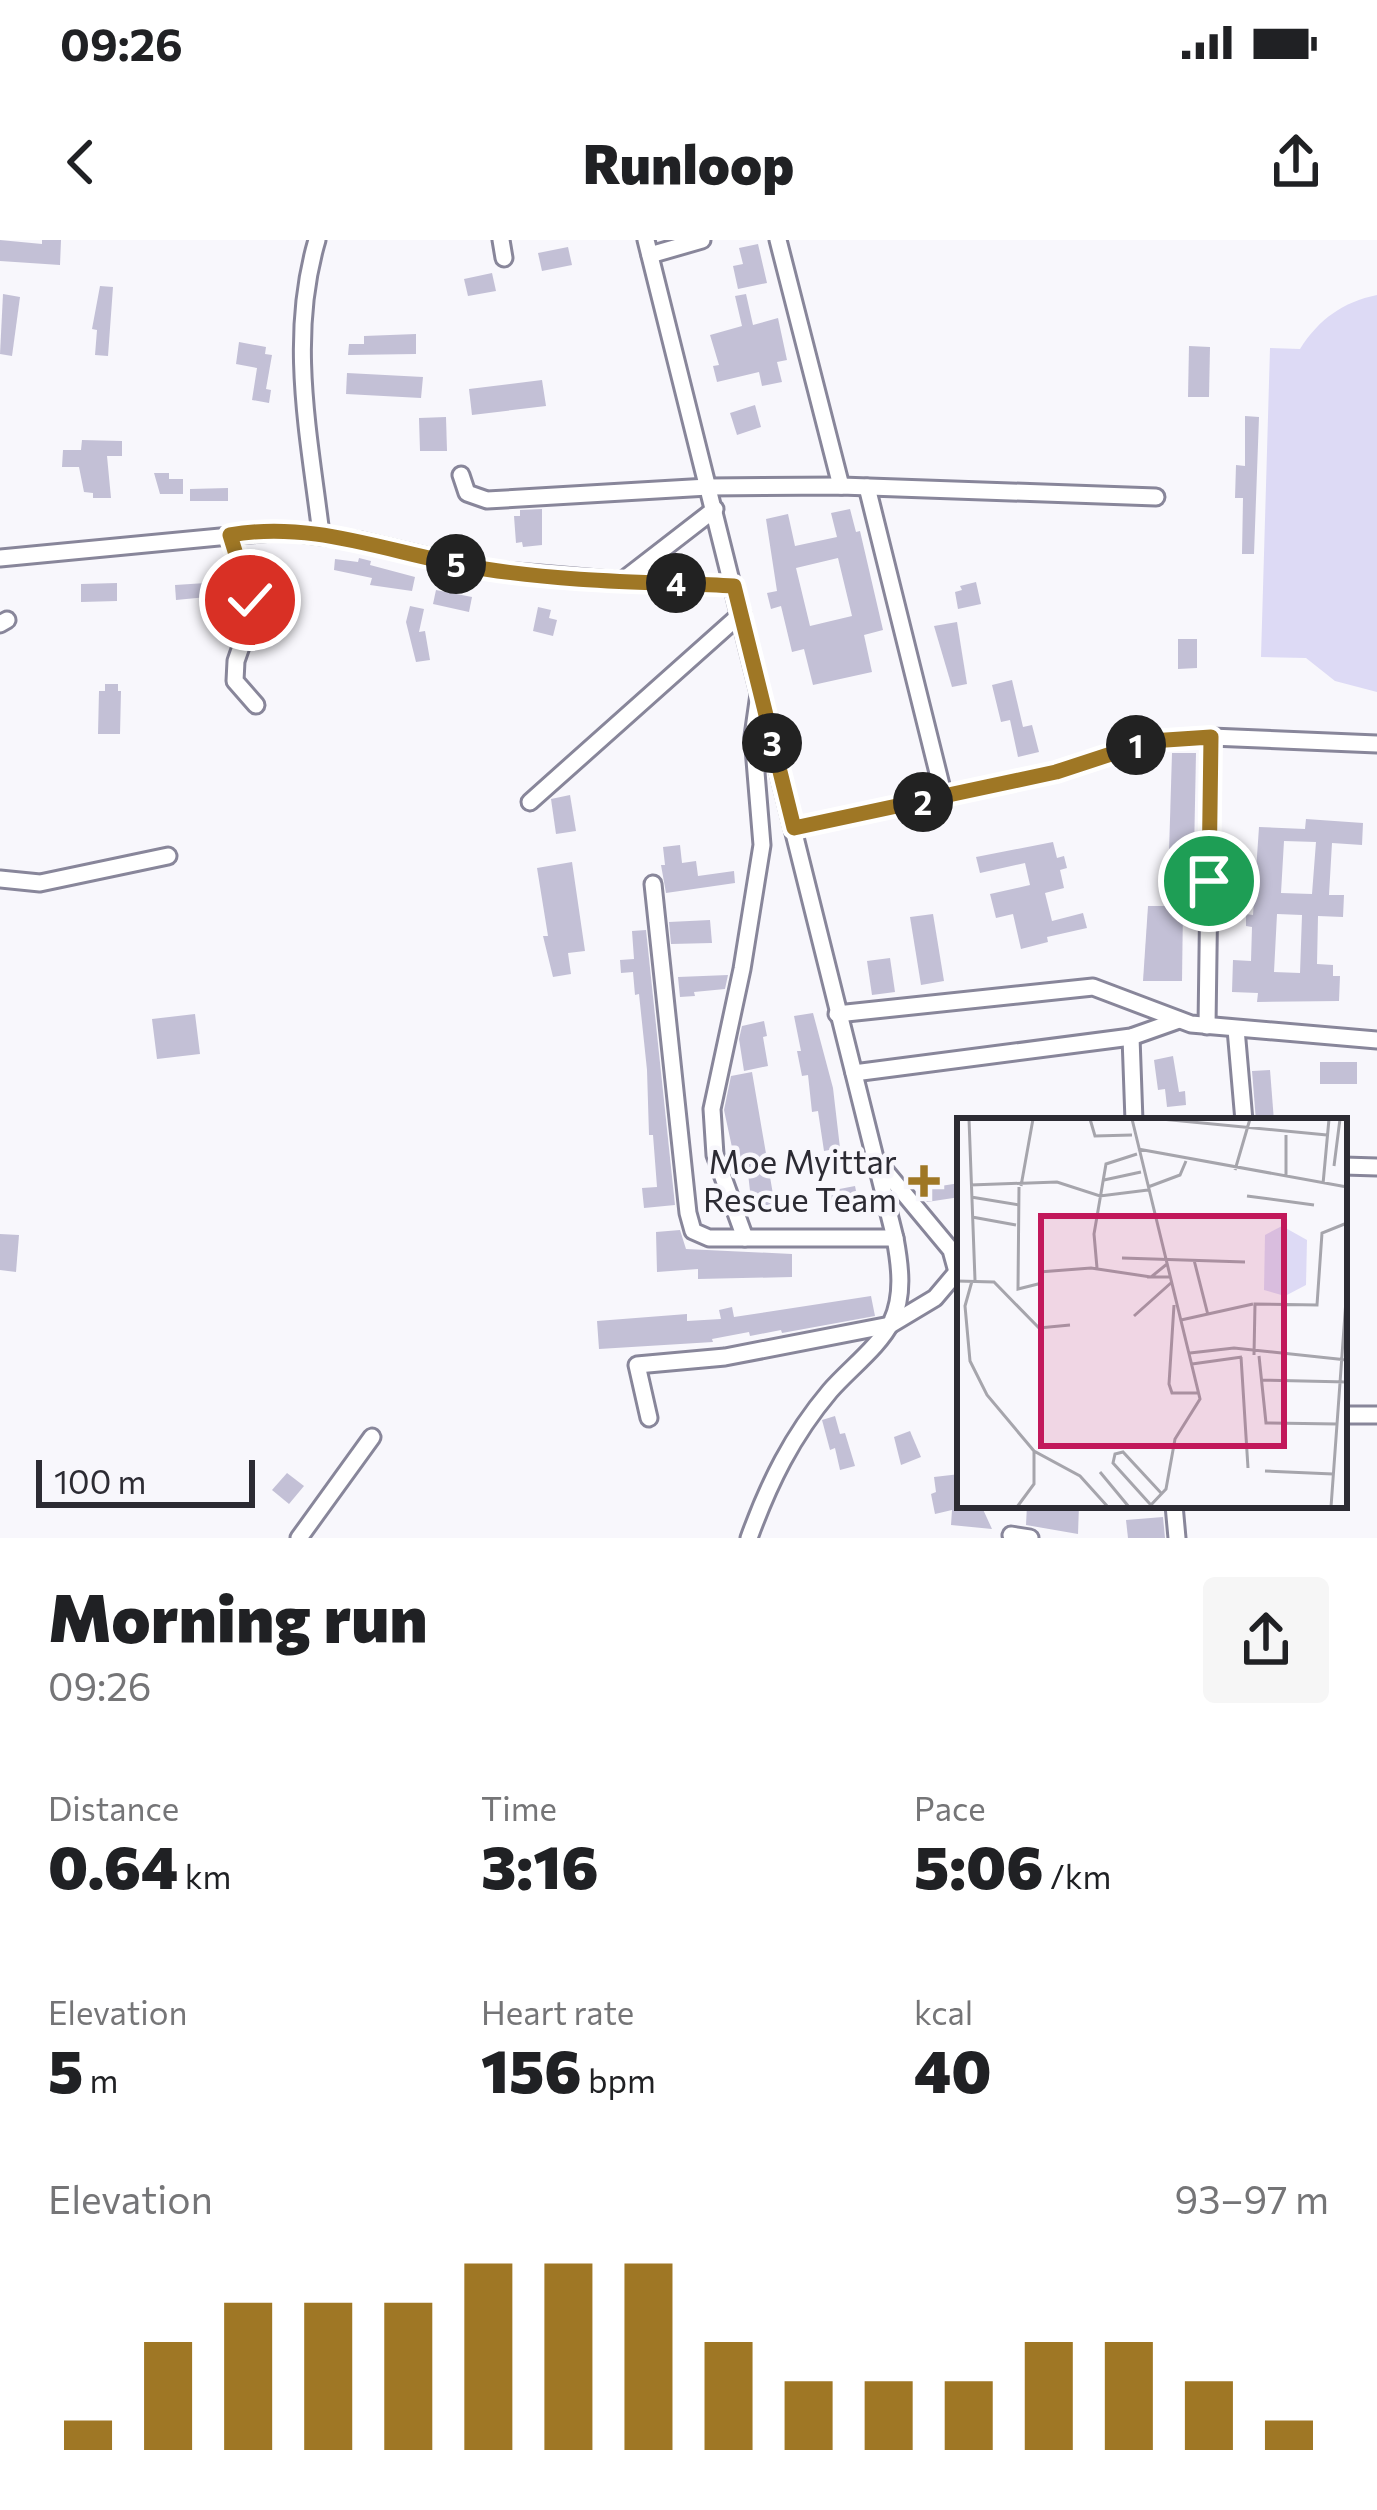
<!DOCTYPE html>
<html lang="en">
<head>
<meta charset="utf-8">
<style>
  body { margin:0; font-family:Commissioner,sans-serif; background:#f6f6f6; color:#202124; height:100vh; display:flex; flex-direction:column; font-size:45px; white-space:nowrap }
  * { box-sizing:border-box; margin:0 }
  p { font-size:39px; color:#757577 }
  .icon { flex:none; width:66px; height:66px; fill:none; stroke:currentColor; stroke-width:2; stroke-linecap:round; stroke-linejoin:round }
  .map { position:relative; height:1298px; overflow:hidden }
  .side { display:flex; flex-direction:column; background:#fff; flex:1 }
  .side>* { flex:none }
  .scale { position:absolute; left:36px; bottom:30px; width:219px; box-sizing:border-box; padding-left:12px; border:6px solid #2c2b33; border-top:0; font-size:33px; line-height:42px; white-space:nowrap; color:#2c2b33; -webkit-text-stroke:9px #f8f7fc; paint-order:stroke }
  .pin { position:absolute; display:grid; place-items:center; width:102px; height:102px; color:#fff; margin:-51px; border:6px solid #fff; border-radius:50%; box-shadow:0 3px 12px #0007 }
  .km { position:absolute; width:60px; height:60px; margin:-30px; border-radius:50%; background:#222; color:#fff; font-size:33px; line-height:60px; text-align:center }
  .round { display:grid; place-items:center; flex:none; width:126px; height:126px; border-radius:12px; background:#f6f6f6 }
  .head { display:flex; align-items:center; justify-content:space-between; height:204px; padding:0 48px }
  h1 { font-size:66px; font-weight:800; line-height:90px }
  .metrics { display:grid; grid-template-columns:repeat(3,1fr); gap:18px; height:204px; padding:12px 48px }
  .metrics div { display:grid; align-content:center }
  .metrics b { font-size:60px; font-weight:800 }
  .metrics small { font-size:33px; font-weight:400 }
  .metrics p { font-size:33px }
  .chart { height:336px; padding:24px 48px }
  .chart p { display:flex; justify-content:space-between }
  .chart svg { width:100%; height:216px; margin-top:12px; stroke:#9f7725; stroke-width:6 }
  .status { display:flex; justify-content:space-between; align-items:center; height:84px; padding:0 60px; background:#fff; direction:ltr }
  .status svg { height:33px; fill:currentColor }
  header { display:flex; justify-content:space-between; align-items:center; height:156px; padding:0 48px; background:#fff; font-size:54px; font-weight:800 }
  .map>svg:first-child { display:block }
  .green { fill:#dddaf5 }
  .building { fill:#c3c0d6; fill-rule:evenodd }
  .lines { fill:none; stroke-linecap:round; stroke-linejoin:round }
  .minor-casing { stroke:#88869a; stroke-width:21 }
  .minor { stroke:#fff; stroke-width:15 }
  .route-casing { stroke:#fff; stroke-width:24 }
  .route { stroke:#9f7725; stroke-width:15 }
  .poi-dot { fill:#9f7725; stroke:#f8f7fc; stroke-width:4.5 }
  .labels { text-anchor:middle; stroke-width:9; stroke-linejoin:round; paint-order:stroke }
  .poi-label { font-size:33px; fill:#2c2b33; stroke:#f8f7fc; text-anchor:end }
  .inset-road { fill:none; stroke:#a6a5ac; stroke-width:3 }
  .view { fill:#c2185b; fill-opacity:0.15; stroke:#c2185b; stroke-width:6 }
  .inset-edge { fill:none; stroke:#2c2b33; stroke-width:6 }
</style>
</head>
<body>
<div class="status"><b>09:26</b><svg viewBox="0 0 49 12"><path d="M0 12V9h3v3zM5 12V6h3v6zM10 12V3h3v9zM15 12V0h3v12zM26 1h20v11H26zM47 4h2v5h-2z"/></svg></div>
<header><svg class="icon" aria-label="back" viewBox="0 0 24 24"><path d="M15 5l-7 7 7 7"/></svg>Runloop<svg class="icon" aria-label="share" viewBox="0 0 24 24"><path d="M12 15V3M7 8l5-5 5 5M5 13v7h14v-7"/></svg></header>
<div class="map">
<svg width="1377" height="1298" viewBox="0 0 1377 1298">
  <rect width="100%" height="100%" fill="#f8f7fc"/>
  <path class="green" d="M1377,55V452L1335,441L1306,418L1261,417L1270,108L1300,109C1319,79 1343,62 1377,55Z"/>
  <g class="building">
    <polygon points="0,0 42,4 42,0 61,0 60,25 0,21"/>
    <polygon points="758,4 767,43 738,49 733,26 743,24 739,8"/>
    <polygon points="568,7 572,25 542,31 538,13"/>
    <polygon points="492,33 496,51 468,56 464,39"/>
    <polygon points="100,46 113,47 108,116 95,115 97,90 92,89"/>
    <polygon points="3,54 20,57 12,116 0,114"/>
    <polygon points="746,54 753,85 778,78 787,120 777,122 782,142 762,146 759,132 717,142 713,126 719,125 710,95 742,86 735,56"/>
    <polygon points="416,94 416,114 348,115 349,104 364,104 364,96"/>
    <polygon points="239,102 266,107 265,114 272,115 266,149 271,150 269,163 252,160 257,128 236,124"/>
    <polygon points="1189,106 1210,107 1209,157 1188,157"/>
    <polygon points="347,133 423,137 421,158 346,154"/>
    <polygon points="542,140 546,166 472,175 469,149"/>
    <polygon points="755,165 761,187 737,195 730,173"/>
    <polygon points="1245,176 1259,177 1254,314 1242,314 1243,258 1235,258 1236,225 1245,226"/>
    <polygon points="446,177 447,211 420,211 419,178"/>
    <polygon points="82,200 122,201 122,216 107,216 111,258 93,258 93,253 84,252 79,227 62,227 63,210 81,210"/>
    <polygon points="154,233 169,233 169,239 183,239 183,254 160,254"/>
    <polygon points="228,248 228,261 190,261 190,249"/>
    <polygon points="542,269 542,305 523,307 522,302 516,303 514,276 520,276 520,270"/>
    <path d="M850,269L856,292L860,291L883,390L864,395L872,432L813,445L804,409L792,412L781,366L771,369L767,353L777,351L766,279L788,274L795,306L837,297L831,273ZM838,318L852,376L810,386L796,328Z"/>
    <polygon points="359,318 371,321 370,325 415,337 412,351 370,345 372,338 334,330 335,319 358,322"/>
    <polygon points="976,342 981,364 958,369 955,352 962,350 960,346"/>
    <polygon points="117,343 117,361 81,362 81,344"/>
    <polygon points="206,343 207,357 176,360 175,345"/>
    <polygon points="436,350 472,357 469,372 433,364"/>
    <polygon points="410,366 424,369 419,392 425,391 430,420 416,422 406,382"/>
    <polygon points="538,367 551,370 549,378 557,380 553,396 533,391"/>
    <polygon points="957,382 967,444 952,447 934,386"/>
    <polygon points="1178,399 1197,399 1197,428 1178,429"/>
    <polygon points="1012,440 1023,487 1032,485 1039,512 1018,517 1010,480 1001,482 992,445"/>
    <polygon points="105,444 118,444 118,451 121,451 120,494 98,494 99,451 105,451"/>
    <polygon points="1172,513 1196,513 1194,613 1169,613"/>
    <polygon points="570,555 576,591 556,594 551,559"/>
    <path d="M1306,579L1363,583L1362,605L1332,603L1329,655H1344L1343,677L1318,676L1317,724L1333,725V736H1340L1339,761L1257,762L1258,753L1232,752L1233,720L1251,721L1252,687L1246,686V674L1253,675L1259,587L1305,589ZM1284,601L1316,602L1312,654L1281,653ZM1277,674L1302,675L1300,733L1274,732Z"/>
    <polygon points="1053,602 1057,618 1064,616 1067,628 1060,630 1064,648 1045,653 1052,681 1083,673 1087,688 1047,697 1048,702 1021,709 1013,674 996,678 990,654 1030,645 1025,623 980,633 976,617"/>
    <polygon points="680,605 682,623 696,621 698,636 734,631 735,643 666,653 661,625 665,625 663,607"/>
    <polygon points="572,622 585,711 568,713 571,734 553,737 543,696 548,696 537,628"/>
    <polygon points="1148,666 1183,666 1182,741 1143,741"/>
    <polygon points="933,674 944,741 921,745 910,677"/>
    <polygon points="710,680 712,703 671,704 669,682"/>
    <polygon points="646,690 675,965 644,968 642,948 657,947 653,895 649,895 647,830 639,754 635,755 633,732 621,733 620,720 634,719 632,691"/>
    <polygon points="890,718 895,752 872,755 867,721"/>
    <polygon points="728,735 725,749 694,752 695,756 680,757 678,737"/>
    <polygon points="813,773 833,848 840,908 824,911 818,871 812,872 808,835 802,836 797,811 801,811 794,776"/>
    <polygon points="195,774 200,814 157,819 152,779"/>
    <polygon points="764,781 767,796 763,797 768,826 744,831 739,799 742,786"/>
    <polygon points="1173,816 1179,852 1185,851 1186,865 1167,867 1165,849 1158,850 1154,820"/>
    <rect x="1320" y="822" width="37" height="22"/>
    <polygon points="1270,830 1274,881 1256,881 1252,831"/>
    <polygon points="752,832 775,966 752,969 747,924 736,926 724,870 731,836"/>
    <polygon points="960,943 960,957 927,962 922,956 921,949"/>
    <polygon points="855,946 859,965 833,971 829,951"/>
    <polygon points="680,990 686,1009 792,1014 792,1037 698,1039 698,1029 657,1032 656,992"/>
    <polygon points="0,994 19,995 16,1032 0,1030"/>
    <polygon points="871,1056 875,1076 782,1093 781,1090 750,1096 749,1092 712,1099 713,1102 599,1109 597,1081 687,1074 687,1081 721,1079 719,1070 732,1067 734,1077"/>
    <polygon points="835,1176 840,1194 845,1193 855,1226 840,1230 835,1208 830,1210 822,1180"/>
    <polygon points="910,1191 921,1217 901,1225 894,1197"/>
    <polygon points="287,1233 304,1246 289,1264 272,1250"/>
    <polygon points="960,1234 960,1265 981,1265 992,1289 951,1285 952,1270 935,1274 931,1254 936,1252 934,1237"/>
    <polygon points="1027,1265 1079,1265 1078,1294 1026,1285"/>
    <polygon points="1163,1277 1165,1298 1128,1298 1126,1280"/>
  </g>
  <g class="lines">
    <g class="minor-casing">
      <g id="minor">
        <path d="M317,0C288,98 309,195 321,294"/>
        <polyline points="501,0 504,18"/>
        <path d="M646,0L895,998C900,1025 904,1055 892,1081C879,1107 849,1129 830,1151C792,1196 769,1243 749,1298"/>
        <polyline points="778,0 841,246"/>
        <polyline points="650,15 702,0"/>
        <polyline points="461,235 467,253 487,260 708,247 841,246 1156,257"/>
        <polyline points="867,247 944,557"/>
        <polyline points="715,269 622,341 734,346"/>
        <polyline points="230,295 252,375 236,421 235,441 256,465"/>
        <polyline points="0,318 283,291 361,301 480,329 622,341"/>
        <polyline points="0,384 7,380"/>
        <polyline points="530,562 742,373"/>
        <polyline points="794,588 1056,532 1152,501 1211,497"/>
        <polyline points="0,639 40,643 168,616"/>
        <polyline points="653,644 688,973 693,991 709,998 895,998"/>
        <polyline points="837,774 1093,747 1191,784 1377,800"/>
        <polyline points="1207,786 1211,497 1377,504"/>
        <polyline points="1236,789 1244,881"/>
        <polyline points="1131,797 1134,881"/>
        <polyline points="854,833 1131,797 1179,780"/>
        <polyline points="1344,926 1377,927"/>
        <polyline points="882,927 951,1010 959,1039"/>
        <polyline points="745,998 715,915 712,869 742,729 762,605 753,496 759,454"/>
        <polyline points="1344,1175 1377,1175"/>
        <polyline points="649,1178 637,1125 725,1117 890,1085 935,1058 957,1032"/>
        <polyline points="1174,1265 1177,1298"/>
        <polyline points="1011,1295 1030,1298"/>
        <polyline points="299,1298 372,1197"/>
      </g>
    </g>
    <use href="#minor" class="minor"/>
  </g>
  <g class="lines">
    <g class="route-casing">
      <path id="route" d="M250,360L230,295C317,279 399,317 485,329C567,342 651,342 734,346L794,588L1056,532L1151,501L1211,497L1209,641"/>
    </g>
    <use href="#route" class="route"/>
  </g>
  <path class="poi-dot" d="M918 923h12v12h12v12h-12v12h-12v-12h-12v-12h12z"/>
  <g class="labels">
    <g class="poi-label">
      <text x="897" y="934">Moe Myittar<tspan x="897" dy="38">Rescue Team</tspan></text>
    </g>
  </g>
  <g transform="translate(957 878)">
    <rect width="390" height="390" fill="#f8f7fc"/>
    <path d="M325,108L350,122L349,167L328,178L307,172L308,117Z" fill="#dddaf5"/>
    <path class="inset-road" d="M12,1L18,162M133,1L138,18L175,17M175,1L243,281L218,321L209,371L192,389M204,1L370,17M181,31L390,69M377,48L383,1M278,52L293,1M329,60V17M147,62L184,54M366,66L372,1M13,67L100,64L143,78L191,72M64,68L76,1M62,69L61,171L85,165M191,69L223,57L229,43M290,78L357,87M14,79L62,87M15,99L59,107M165,140L288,144M237,142L251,197M210,146L194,159H213M140,150L137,116L149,46L180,36M82,154L134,150L194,159M0,163L37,164L82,210L113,207M15,163L8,188L13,243L30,277L77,333L123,358L151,389M217,187L212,266L215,275H242M177,198L215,164M224,202L296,186M233,235L277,230L390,242M297,237L298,186L360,187L365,115L390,105M302,238L309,305L380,306M284,239L291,350M327,240L328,187M235,246L285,239M304,262L390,264M308,353L376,356M143,354L172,389M193,386L156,345L158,336L166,334L205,376M60,389L77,366V333M374,389L390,168"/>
    <path class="view" d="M84,98H327V328H84Z"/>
    <rect width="390" height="390" class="inset-edge"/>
  </g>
</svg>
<div class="scale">100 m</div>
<div class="pin" style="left:1209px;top:641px;background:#1e9e55"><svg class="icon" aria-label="arrive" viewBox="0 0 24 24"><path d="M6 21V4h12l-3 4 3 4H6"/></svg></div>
<div class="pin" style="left:250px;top:360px;background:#d93025"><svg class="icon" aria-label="check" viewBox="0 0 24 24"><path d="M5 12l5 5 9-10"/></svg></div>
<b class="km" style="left:1136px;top:505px">1</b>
<b class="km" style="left:923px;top:562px">2</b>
<b class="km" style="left:772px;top:503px">3</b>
<b class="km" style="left:676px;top:343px">4</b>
<b class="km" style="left:456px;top:324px">5</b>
</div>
<section class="side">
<div class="head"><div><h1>Morning run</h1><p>09:26</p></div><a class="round"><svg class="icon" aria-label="share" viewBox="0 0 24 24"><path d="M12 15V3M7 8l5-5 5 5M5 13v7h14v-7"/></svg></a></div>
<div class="metrics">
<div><p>Distance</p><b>0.64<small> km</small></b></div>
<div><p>Time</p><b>3:16</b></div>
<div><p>Pace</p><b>5:06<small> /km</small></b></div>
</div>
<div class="metrics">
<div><p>Elevation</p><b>5<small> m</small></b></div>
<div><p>Heart rate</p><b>156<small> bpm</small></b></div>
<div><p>kcal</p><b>40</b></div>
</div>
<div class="chart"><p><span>Elevation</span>93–97 m</p>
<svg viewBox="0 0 160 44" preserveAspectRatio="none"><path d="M5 44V38M15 44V22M25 44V14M35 44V14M45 44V14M55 44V6M65 44V6M75 44V6M85 44V22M95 44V30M105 44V30M115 44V30M125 44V22M135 44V22M145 44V30M155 44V38"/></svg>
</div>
</section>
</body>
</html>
